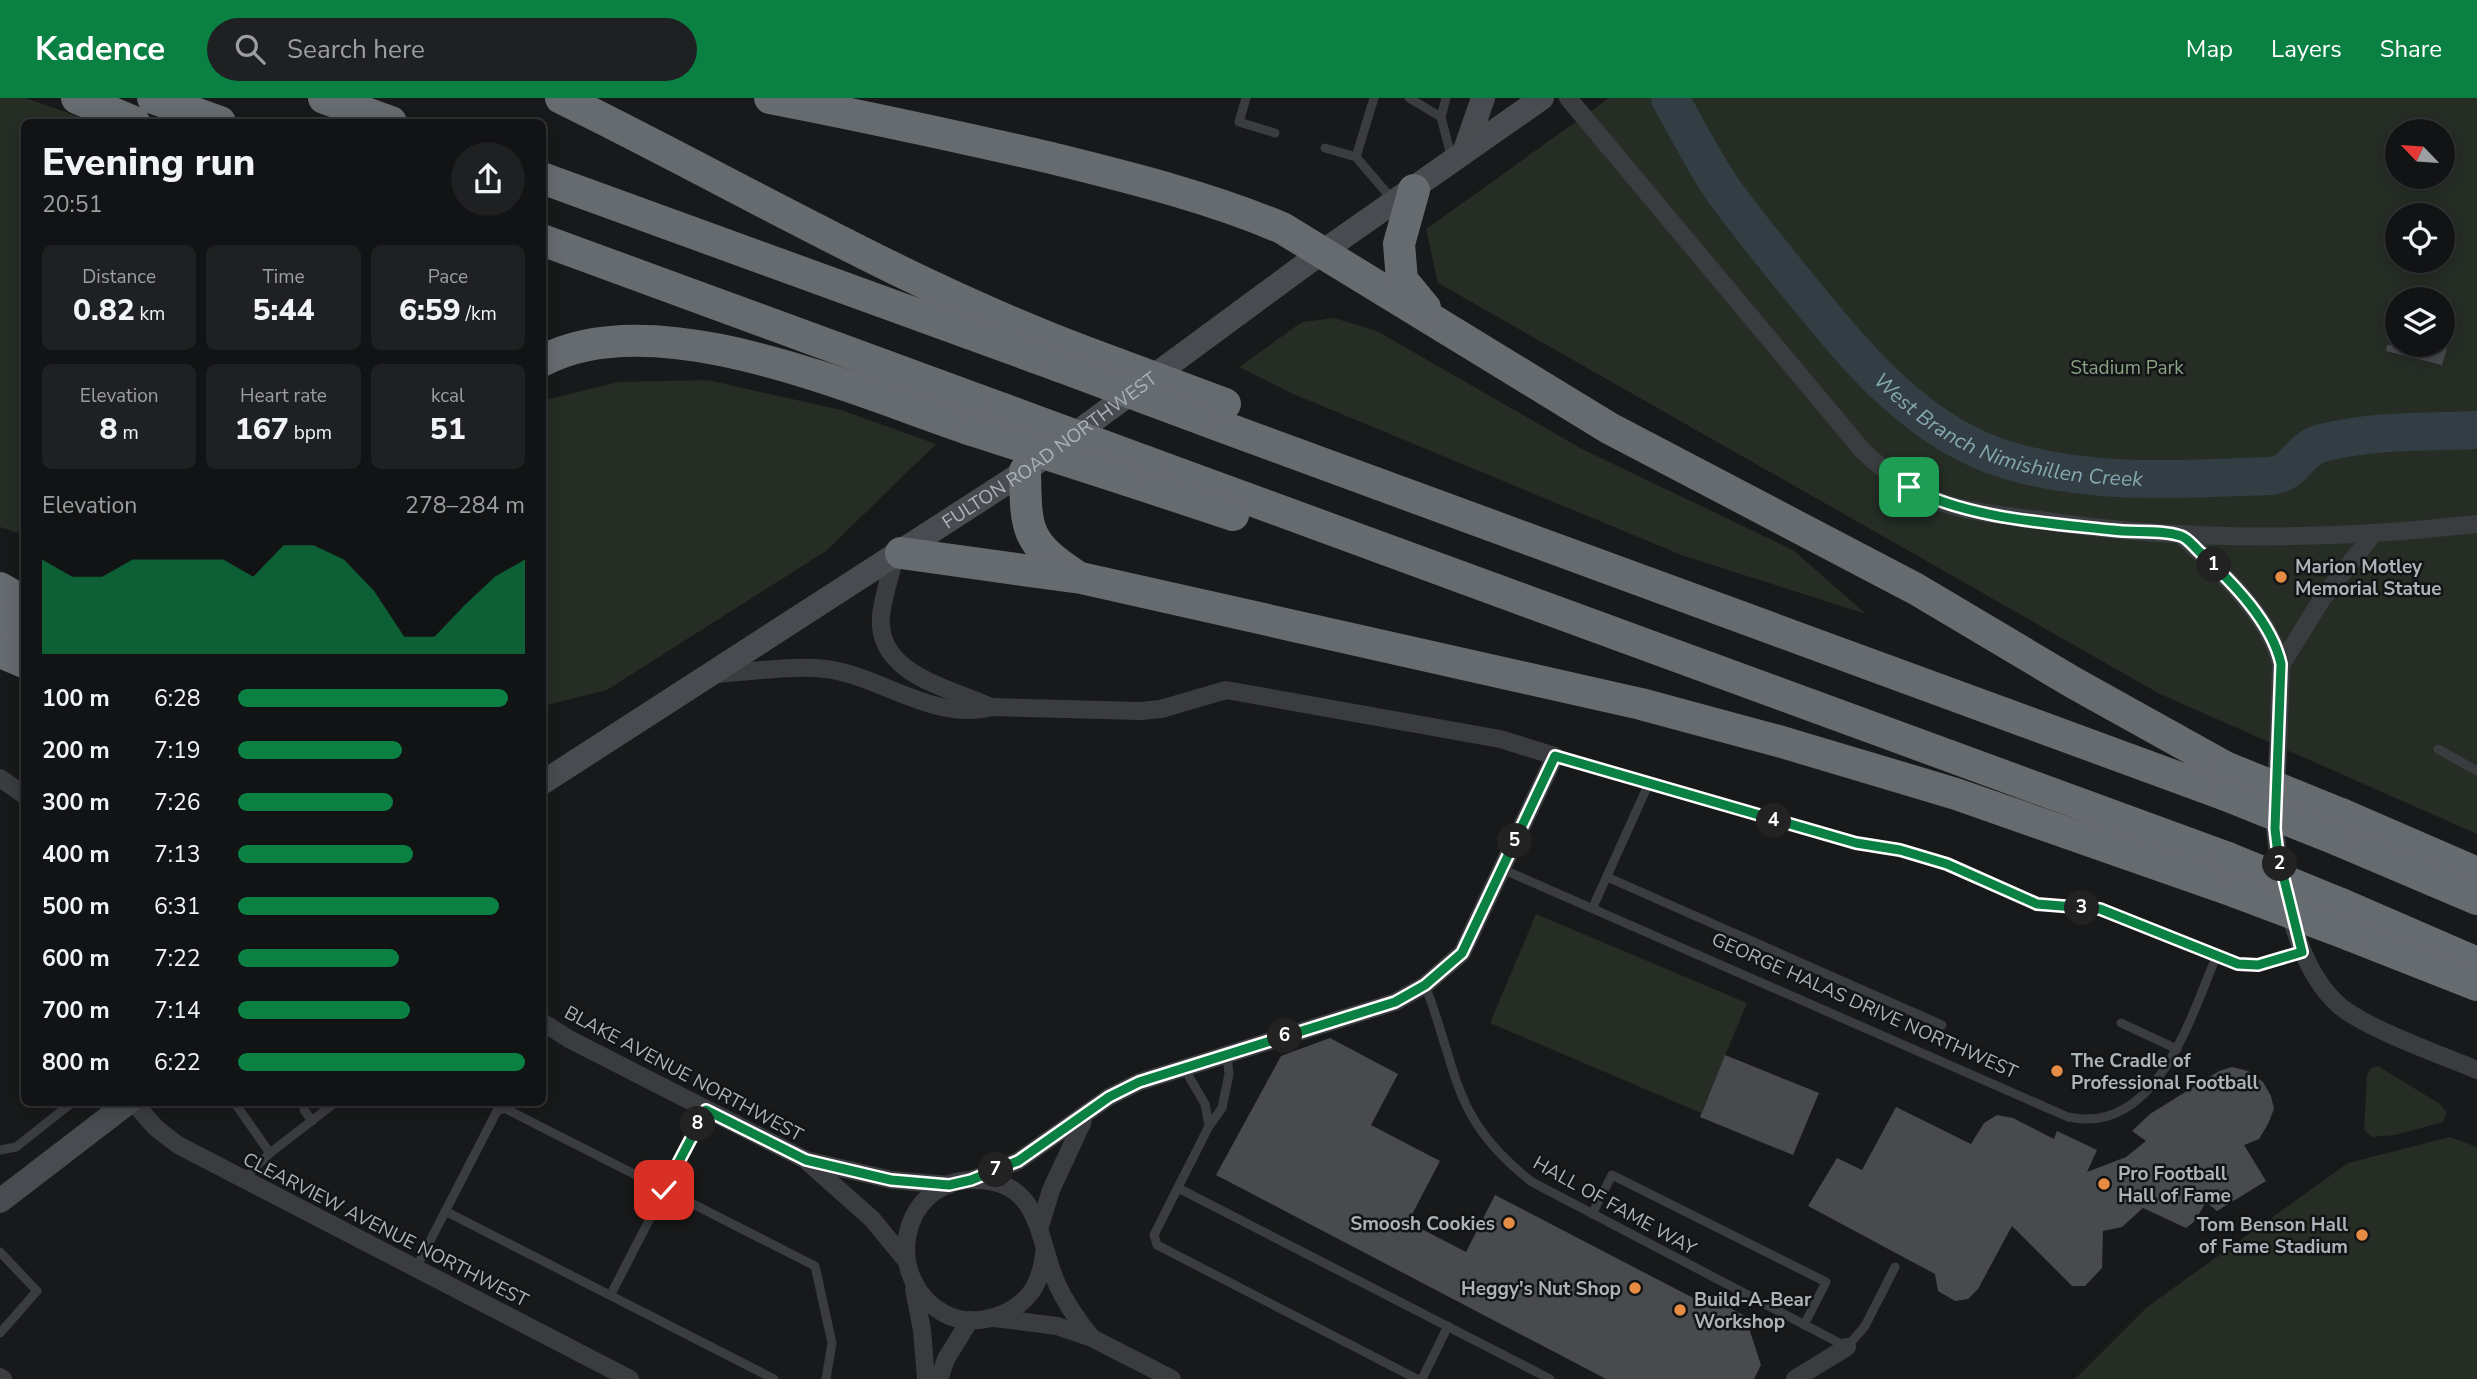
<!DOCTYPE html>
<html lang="en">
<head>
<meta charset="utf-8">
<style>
  body { margin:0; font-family:"Nunito Sans",sans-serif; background:#1f2022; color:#f1f3f6; height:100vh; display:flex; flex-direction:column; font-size:26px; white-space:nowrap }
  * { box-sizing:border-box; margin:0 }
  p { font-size:23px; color:#9c9ea0 }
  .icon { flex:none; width:38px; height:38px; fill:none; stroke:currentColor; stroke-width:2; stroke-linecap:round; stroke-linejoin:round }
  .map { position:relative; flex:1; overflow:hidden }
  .side { position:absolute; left:21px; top:21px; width:525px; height:987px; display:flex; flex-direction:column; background:#121314; border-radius:10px; box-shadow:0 4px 18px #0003,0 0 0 2px #313234 }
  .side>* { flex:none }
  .needle { width:46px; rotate:295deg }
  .fabs { position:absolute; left:2385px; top:21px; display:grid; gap:14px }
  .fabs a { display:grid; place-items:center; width:70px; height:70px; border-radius:50%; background:#121314; box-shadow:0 4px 18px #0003,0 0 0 2px #313234; font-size:35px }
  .pin { position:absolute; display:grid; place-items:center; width:60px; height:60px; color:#fff; margin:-30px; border-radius:14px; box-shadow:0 4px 10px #0006 }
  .km { position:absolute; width:35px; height:35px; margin:-18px; border-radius:50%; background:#222; color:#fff; font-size:19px; line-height:35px; text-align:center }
  .round { display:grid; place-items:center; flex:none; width:74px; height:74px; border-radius:37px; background:#1f2022 }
  .overview { display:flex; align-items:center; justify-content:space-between; height:119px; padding:0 21px }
  h1 { font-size:38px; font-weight:800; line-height:52px }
  .stats { display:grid; grid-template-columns:repeat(3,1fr); gap:10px; height:119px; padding:7px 21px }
  .stats div { display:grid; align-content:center; border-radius:10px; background:#1f2022; text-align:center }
  .stats b { font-size:30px; font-weight:800 }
  .stats small { font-size:19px; font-weight:400 }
  .stats p { font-size:19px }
  .chart { height:196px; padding:14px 21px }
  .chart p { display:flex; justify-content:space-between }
  .chart svg { width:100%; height:126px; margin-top:7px; fill:#0b8043; opacity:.7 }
  ul { padding:0 21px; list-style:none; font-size:23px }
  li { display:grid; grid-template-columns:112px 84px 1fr; align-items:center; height:52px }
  li i { height:18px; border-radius:9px; background:#0b8043 }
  header { display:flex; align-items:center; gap:42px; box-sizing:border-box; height:98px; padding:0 35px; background:#0b8043; color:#fff }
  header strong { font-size:33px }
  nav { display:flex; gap:38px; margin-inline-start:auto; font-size:24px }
  .search { width:490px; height:63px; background:#1f2022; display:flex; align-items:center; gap:18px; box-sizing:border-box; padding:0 24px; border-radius:38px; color:#9c9ea0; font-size:26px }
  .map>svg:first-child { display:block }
  .green { fill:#252d25; fill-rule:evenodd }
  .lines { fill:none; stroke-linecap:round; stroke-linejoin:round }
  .river { stroke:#323e43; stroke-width:38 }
  .building { fill:#484a4d }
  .lane { stroke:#3a3c3f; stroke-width:9 }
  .street { stroke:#3a3c3f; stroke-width:18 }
  .secondary { stroke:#484b4f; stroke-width:24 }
  .highway { stroke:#666b70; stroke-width:32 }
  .highway-bridge { stroke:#666b70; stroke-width:32 }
  .route-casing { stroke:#fff; stroke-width:14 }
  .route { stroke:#0b8043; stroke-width:9 }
  .poi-dot { fill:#e68c45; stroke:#131415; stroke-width:2.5 }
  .labels { text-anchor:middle; stroke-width:5; stroke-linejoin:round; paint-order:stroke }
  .park-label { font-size:19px; fill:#89a384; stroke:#131415 }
  .street-label { font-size:19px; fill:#acb3b9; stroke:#131415 }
  .poi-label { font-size:19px; font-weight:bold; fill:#acb3b9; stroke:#131415; text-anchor:start }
  .water-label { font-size:21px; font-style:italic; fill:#86a7b1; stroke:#131415 }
</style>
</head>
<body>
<header>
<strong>Kadence</strong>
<div class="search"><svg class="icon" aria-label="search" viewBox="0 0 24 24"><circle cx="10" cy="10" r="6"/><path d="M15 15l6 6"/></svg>Search here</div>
<nav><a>Map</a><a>Layers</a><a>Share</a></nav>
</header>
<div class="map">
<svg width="2477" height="1281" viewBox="0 0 2477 1281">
  <rect width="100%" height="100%" fill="#18191a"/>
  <g class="green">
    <polygon points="0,0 25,0 95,24 24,24 24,437 0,429"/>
    <path d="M1609,0H2477V736L2160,596L1438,185L1426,131ZM2398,33H2443V79H2398ZM2398,117H2443V163H2398ZM2398,201H2443V247H2398Z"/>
    <polygon points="1334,220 1377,233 1582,351 1793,452 1866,516 1684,458 1291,295 1239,269 1302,224"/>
    <polygon points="708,282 841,312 936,346 826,453 607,592 543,608 543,306 549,301 618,284"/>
    <polygon points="1536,816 1747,905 1701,1015 1490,925"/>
    <polygon points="2378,968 2440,1006 2447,1015 2443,1024 2395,1037 2372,1039 2364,1032 2367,978 2371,970"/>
    <polygon points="2450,1039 2477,1049 2477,1281 2075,1281 2147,1209 2348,1065"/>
  </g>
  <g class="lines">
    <path class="river" id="s1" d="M1670,0C1687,31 1703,63 1723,92C1749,128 1777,162 1805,196C1859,263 1921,336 2007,362C2094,388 2181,381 2270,378C2296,376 2299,350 2322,345C2372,332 2425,334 2477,332"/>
  </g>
  <g class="building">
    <polygon points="2387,247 2436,247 2447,250 2442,267 2386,253"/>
    <polygon points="1330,940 1398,976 1371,1027 1440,1063 1408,1124 1466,1154 1495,1097 1701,1204 1705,1196 1745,1218 1761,1267 1754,1281 1606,1281 1216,1077 1281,958"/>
    <polygon points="1725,957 1819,995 1793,1057 1700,1019"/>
    <polygon points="2232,969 2248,973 2263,984 2271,998 2274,1011 2268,1026 2259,1041 2244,1047 2266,1083 2217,1113 2206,1104 2195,1123 2186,1130 2143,1110 2122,1129 2103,1133 2102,1170 2085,1188 2072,1188 2012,1128 1978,1191 1968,1201 1955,1203 1938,1193 1935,1176 1808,1108 1837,1060 1862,1072 1896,1009 1971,1046 1984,1025 1997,1017 2013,1020 2054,1041 2057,1033 2097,1052 2087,1074 2126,1059 2146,1043 2132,1033 2150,1016 2219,973"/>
  </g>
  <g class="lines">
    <g class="lane">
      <polyline points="1246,0 1239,24 1275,35"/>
      <polyline points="1374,0 1356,59 1392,101"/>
      <polyline points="1409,0 1441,19 1452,61"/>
      <polyline points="1441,19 1446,0"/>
      <polyline points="1325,50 1356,59"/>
      <polyline points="2438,651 2477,673"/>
      <polyline points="1555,658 1856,745 1900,752 1947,766 2037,806 2100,811 2238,865 2258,867 2302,854"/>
      <path d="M1502,771L2068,1019C2156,1038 2190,921 2216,859"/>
      <polyline points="1607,779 1942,927"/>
      <polyline points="1593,809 1649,685"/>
      <path d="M1425,887C1459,975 1451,1021 1532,1084L1847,1249L1865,1228L1895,1169"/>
      <polyline points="2121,925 2177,951"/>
      <polyline points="1227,957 1229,976 1222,1010 1209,1028 1154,1137 1157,1147 1417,1281"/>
      <polyline points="1184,970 1205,1006 1209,1028"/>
      <polyline points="234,1004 270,1055"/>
      <polyline points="304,1012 312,1023"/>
      <polyline points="0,1052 16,1049 73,1004"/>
      <polyline points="244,1081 270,1055 336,1004"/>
      <polyline points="1178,1090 1550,1281"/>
      <polyline points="445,1113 774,1281"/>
      <polyline points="1592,1116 1612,1077 1826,1184 1804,1227"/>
      <polyline points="0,1154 37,1193 0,1235"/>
      <polyline points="416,1170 497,1013 504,1010 815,1168 832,1245 826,1281"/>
      <polyline points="611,1196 706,1012"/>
      <polyline points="1422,1281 1448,1228"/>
    </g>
    <g class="street">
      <path d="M1568,0L1863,353C1889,378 1918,398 1953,408C1985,417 2020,419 2053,424C2193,444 2336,442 2477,426"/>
      <path d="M2373,436L2322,501L2281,567L2275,731C2281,787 2296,872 2341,909C2370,932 2441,957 2477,972"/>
      <path d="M2182,438C2218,471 2271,518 2281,567"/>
      <path d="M895,459C890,478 883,499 881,518C876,577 951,590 991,609"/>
      <path d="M713,576C750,574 790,567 826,571C881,578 934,624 991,609L1140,613L1161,611L1226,592L1500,641L1555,658L1462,855L1425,887L1395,904L1139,984L1109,999L1018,1063L971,1082"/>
      <polyline points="0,680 24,697"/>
      <polyline points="542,924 569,941 806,1062 892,1082 949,1087"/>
      <polyline points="133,1004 156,1030 178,1047 630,1281"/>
      <polyline points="809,1065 872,1121 905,1161"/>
      <polyline points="1040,1128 1051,1092 1083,1023"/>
      <path d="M1045,1150C1043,1164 1041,1177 1034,1190C1016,1218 974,1231 945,1216C882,1182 899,1084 972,1082C1042,1080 1037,1142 1057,1186C1066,1206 1078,1223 1092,1240"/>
      <polyline points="914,1191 922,1232 926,1281"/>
      <polyline points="994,1220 1057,1228 1092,1240 1172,1281"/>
      <polyline points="0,1279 3,1281"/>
      <polyline points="939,1281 946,1261 970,1222"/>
      <polyline points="1795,1281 1847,1249"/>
    </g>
    <g class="secondary">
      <polyline points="1465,52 1483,0"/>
      <path id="s2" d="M542,685L1025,373L1322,154L1542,0"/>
      <polyline points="0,1103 129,1004"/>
    </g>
    <g class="highway">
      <polyline points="77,0 134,24"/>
      <polyline points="153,0 220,24"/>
      <polyline points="324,0 391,24"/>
      <path d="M561,0C734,85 899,183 1080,252"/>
      <path d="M770,0C863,18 955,38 1047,59C1127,79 1206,98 1282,130L1609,330L1916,491L2074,585L2225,669"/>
      <polyline points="542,80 1059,268"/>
      <polyline points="1414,92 1399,146 1402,182 1425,210"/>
      <polyline points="542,142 1003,311"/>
      <path d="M542,263C656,202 858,294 972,332"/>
      <polyline points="1204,322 2223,696"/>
      <polyline points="1147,364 2228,760"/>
      <path d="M1025,373C1026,431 1025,444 1075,477"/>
      <polyline points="1127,382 1233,417"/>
      <polyline points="901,455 1081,480 1641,606 1782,644 1956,696 2236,794"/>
      <polyline points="0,490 24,504"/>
      <polyline points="0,521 24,531"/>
      <polyline points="0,554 24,564"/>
      <polyline points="2341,716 2477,775"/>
      <polyline points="2338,742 2477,801"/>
      <polyline points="2341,806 2477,865"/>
      <polyline points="2350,837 2477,887"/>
    </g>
    <g class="highway-bridge">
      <polyline points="1080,252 1225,306"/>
      <polyline points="1059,268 1199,320"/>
      <polyline points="1003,311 1147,364"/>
      <polyline points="972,332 1127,382"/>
      <polyline points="2225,669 2341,716"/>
      <polyline points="2223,696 2338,742"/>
      <polyline points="2228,760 2341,806"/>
      <polyline points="2236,794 2350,837"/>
    </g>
  </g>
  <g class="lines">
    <g class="route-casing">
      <path id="route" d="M664,1092L706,1012L806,1062L891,1082L949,1087L971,1082L1018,1063L1109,999L1139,984L1395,904L1425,887L1462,855L1555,658L1856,745L1900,752L1947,766L2037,806L2100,811L2238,866L2258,867L2302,854L2278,757L2275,731L2281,566C2272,524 2232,484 2201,455C2195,450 2188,440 2181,438C2161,431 2133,435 2112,432C2047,425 1965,420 1909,389"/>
    </g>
    <use href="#route" class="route"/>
  </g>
  <g class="poi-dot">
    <circle cx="2281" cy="479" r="7"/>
    <circle cx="2057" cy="973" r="7"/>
    <circle cx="2104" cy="1086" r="7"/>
    <circle cx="1509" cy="1125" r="7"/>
    <circle cx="2362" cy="1137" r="7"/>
    <circle cx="1635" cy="1190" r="7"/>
    <circle cx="1680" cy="1212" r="7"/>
  </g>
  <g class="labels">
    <g class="park-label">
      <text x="2127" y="276">Stadium Park</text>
    </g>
    <g class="street-label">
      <text dy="7" stroke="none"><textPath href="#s2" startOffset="607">FULTON ROAD NORTHWEST</textPath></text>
      <text transform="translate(1865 907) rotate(24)" y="7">GEORGE HALAS DRIVE NORTHWEST</text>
      <text transform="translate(684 975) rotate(28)" y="7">BLAKE AVENUE NORTHWEST</text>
      <text transform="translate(1615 1107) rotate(29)" y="7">HALL OF FAME WAY</text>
      <text transform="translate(386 1131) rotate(27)" y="7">CLEARVIEW AVENUE NORTHWEST</text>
    </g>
    <g class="poi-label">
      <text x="2295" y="475">Marion Motley<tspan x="2295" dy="22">Memorial Statue</tspan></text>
      <text x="2071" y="969">The Cradle of<tspan x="2071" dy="22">Professional Football</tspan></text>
      <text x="2118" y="1082">Pro Football<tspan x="2118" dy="22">Hall of Fame</tspan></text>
      <text x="1495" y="1132" text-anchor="end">Smoosh Cookies</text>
      <text x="2348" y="1133" text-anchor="end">Tom Benson Hall<tspan x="2348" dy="22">of Fame Stadium</tspan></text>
      <text x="1621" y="1197" text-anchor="end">Heggy's Nut Shop</text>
      <text x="1694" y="1208">Build-A-Bear<tspan x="1694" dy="22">Workshop</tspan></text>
    </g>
    <g class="water-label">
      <text dy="7" stroke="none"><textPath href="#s1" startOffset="495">West Branch Nimishillen Creek</textPath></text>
    </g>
  </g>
</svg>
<div class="fabs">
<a><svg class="needle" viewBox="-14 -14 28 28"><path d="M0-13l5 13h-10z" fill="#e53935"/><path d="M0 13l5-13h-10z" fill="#9c9ea0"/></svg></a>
<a><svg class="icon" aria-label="locate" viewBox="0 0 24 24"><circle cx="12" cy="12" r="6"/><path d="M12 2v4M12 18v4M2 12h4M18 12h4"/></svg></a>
<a><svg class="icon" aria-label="layers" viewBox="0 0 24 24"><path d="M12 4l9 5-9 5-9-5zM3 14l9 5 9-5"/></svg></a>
</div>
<div class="pin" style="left:1909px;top:389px;background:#1e9e55"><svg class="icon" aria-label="arrive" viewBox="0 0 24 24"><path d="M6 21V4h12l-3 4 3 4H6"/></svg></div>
<div class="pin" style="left:664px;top:1092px;background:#d93025"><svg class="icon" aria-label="check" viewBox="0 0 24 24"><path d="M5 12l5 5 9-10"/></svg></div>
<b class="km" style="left:2214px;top:467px">1</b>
<b class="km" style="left:2280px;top:766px">2</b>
<b class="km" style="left:2082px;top:810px">3</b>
<b class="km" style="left:1774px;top:723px">4</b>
<b class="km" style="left:1515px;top:743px">5</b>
<b class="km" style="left:1285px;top:938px">6</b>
<b class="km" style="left:996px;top:1072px">7</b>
<b class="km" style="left:698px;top:1026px">8</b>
<section class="side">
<div class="overview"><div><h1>Evening run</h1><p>20:51</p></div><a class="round"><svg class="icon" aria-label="share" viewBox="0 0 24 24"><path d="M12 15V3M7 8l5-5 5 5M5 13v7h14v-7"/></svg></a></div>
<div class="stats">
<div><p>Distance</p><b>0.82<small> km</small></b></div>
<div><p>Time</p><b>5:44</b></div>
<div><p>Pace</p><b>6:59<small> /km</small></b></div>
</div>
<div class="stats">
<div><p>Elevation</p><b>8<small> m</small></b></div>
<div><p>Heart rate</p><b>167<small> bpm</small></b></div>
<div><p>kcal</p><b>51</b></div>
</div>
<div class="chart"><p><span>Elevation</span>278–284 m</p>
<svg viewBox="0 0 160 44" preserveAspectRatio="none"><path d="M0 44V11L10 17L20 17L30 11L40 11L50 11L60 11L70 17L80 6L90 6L100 11L110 22L120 38L130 38L140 27L150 17L160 11V44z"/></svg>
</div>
<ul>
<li><b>100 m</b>6:28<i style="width:94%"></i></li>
<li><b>200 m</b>7:19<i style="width:57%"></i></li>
<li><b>300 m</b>7:26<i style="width:54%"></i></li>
<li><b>400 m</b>7:13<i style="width:61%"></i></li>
<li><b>500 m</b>6:31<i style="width:91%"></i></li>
<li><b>600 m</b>7:22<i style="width:56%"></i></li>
<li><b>700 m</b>7:14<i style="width:60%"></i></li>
<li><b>800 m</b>6:22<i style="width:100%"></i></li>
</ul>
</section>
</div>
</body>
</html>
